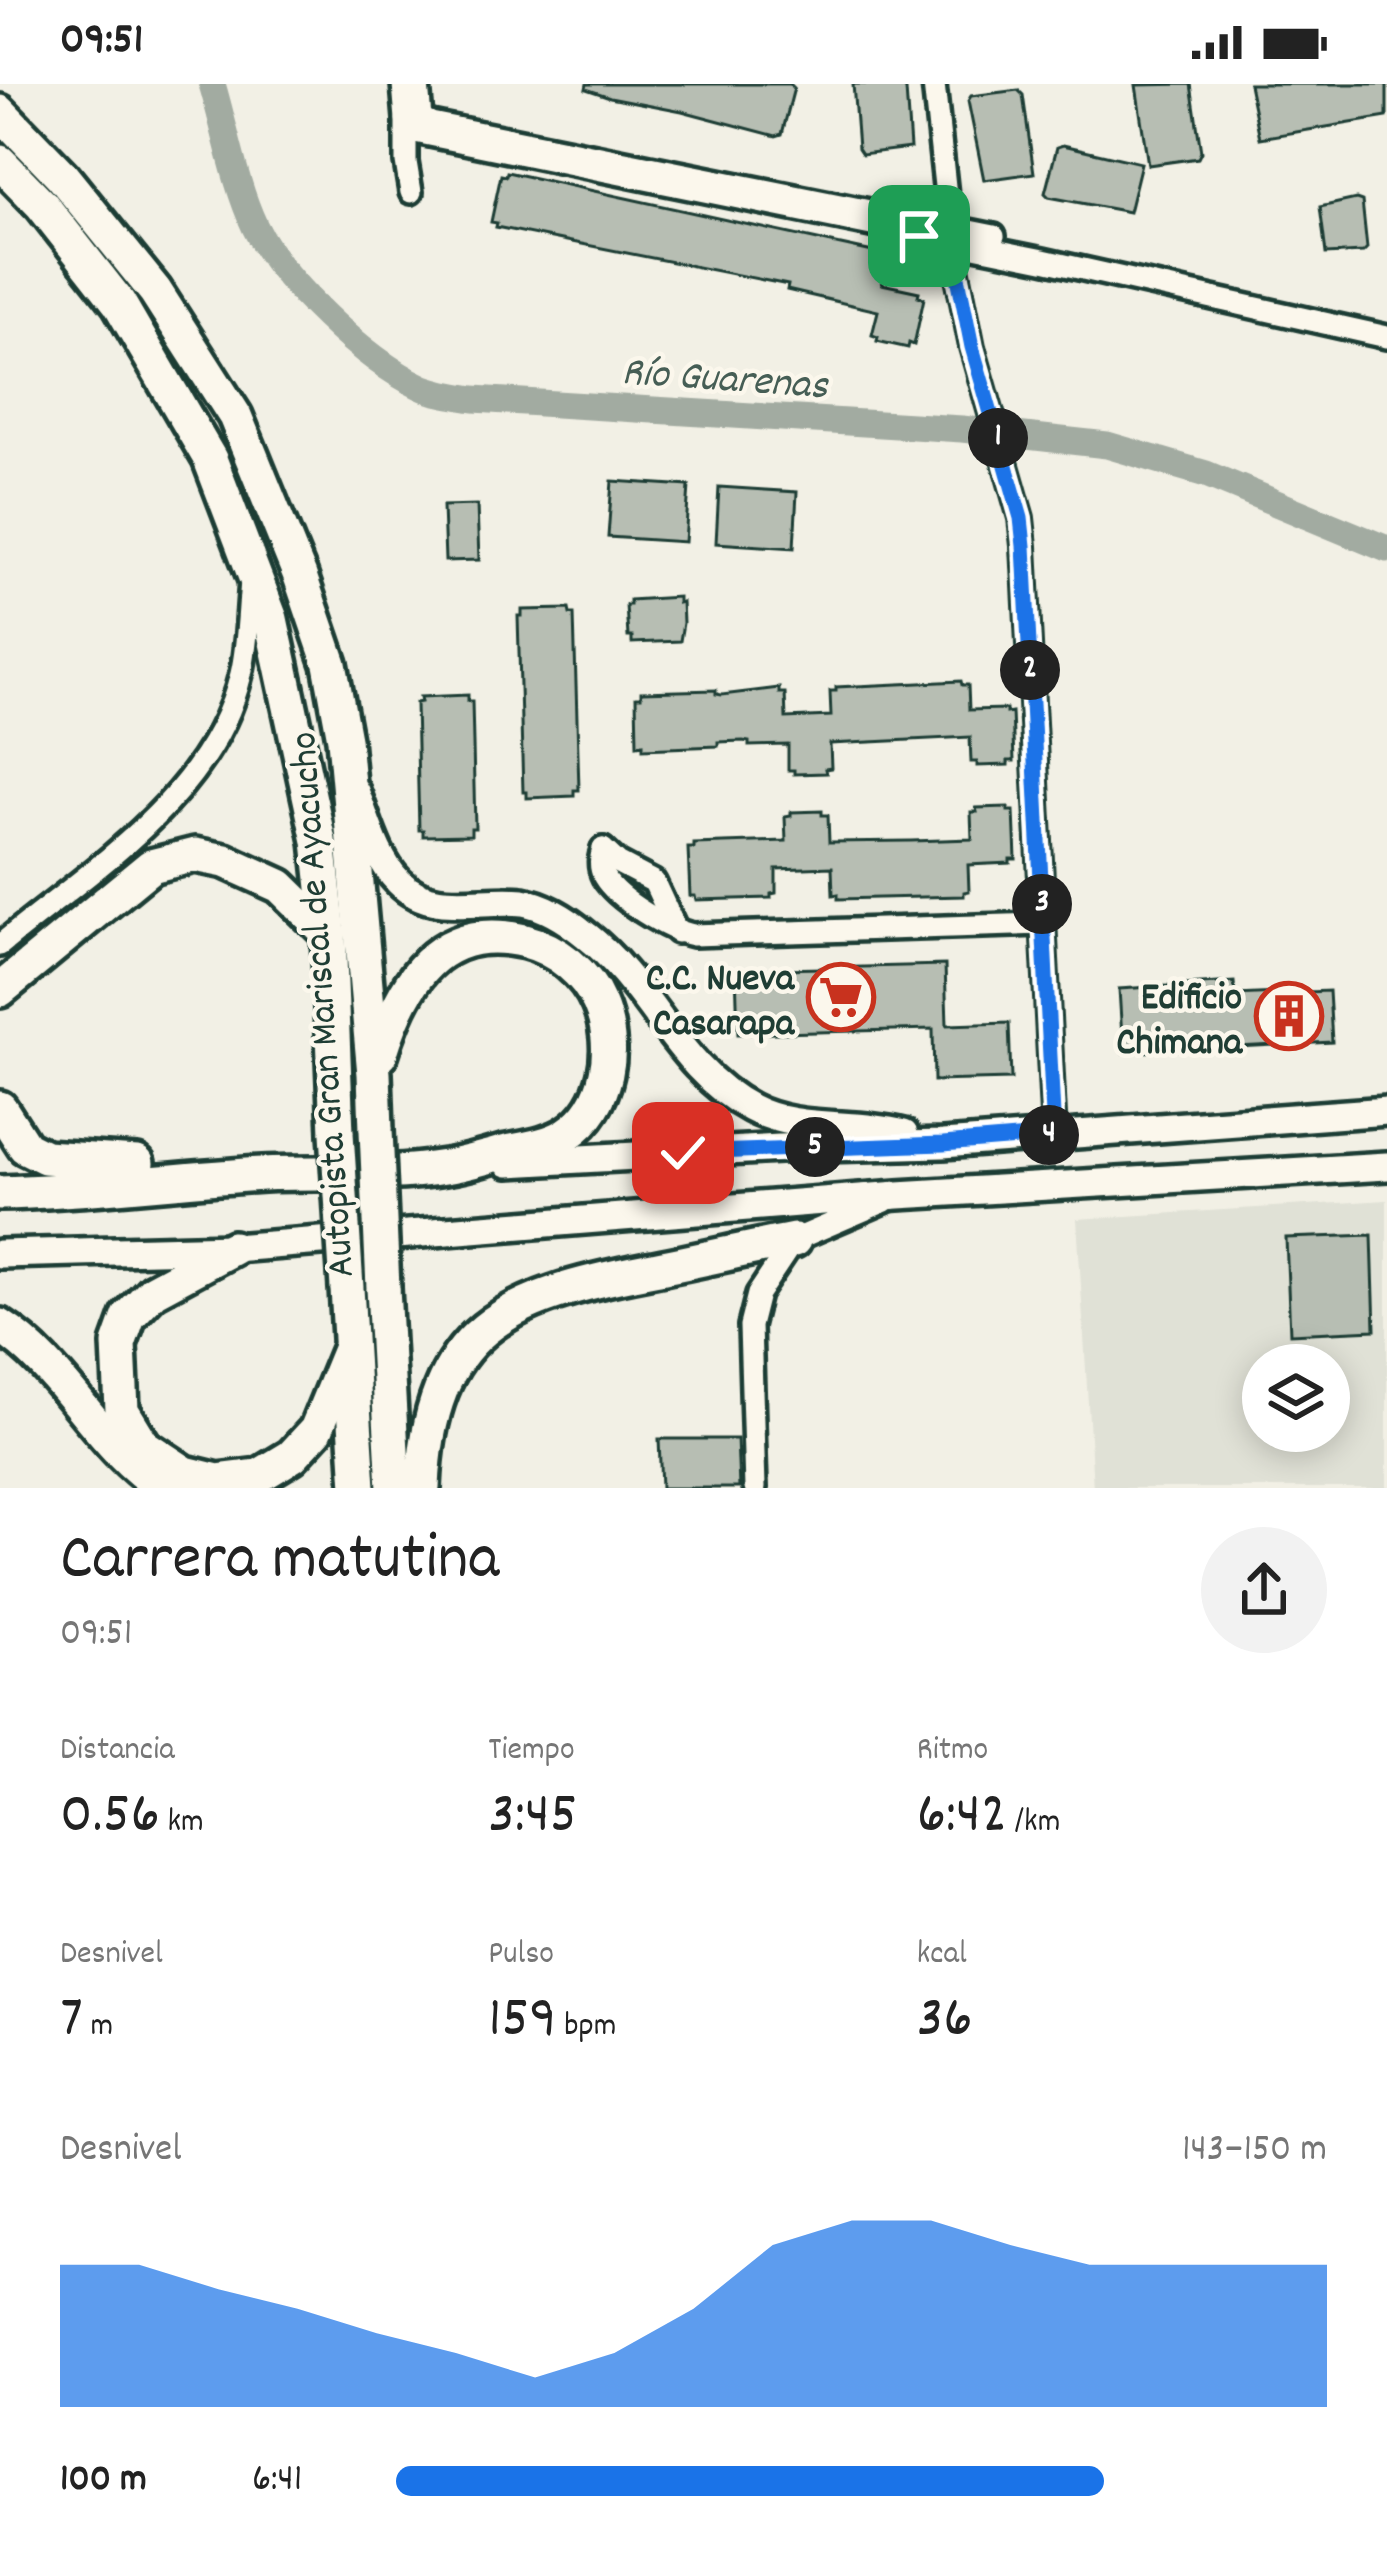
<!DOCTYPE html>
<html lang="es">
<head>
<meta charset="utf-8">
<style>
  body { margin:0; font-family:Dekko,sans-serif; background:#f2f2f2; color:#222; height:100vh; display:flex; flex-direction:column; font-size:45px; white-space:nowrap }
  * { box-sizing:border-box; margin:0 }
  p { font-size:39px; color:#767676 }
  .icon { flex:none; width:66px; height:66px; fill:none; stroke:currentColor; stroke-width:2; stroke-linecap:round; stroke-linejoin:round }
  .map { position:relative; height:1404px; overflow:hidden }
  .sheet { display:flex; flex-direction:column; background:#fff; flex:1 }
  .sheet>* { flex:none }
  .controls { position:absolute; left:1242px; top:1260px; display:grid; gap:24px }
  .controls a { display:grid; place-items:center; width:108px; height:108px; border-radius:50%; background:#fff; box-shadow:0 6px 30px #0003; font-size:60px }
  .pin { position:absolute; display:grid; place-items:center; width:102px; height:102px; color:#fff; margin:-51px; border-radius:24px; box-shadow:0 6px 18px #0006 }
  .km { position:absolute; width:60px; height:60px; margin:-30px; border-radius:50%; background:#222; color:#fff; font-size:33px; line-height:60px; text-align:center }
  .round { display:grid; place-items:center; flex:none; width:126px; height:126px; border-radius:63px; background:#f2f2f2 }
  .summary { display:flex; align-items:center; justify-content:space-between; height:204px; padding:0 60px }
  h1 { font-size:66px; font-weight:600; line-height:90px }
  .figures { display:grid; grid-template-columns:repeat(3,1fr); gap:18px; height:204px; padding:12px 60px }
  .figures div { display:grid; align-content:center }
  .figures b { font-size:60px; font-weight:600 }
  .figures small { font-size:33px; font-weight:400 }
  .figures p { font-size:33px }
  .chart { height:336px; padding:24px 60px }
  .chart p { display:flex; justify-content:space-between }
  .chart svg { width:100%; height:216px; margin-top:12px; fill:#1a73e8; opacity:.7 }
  ul { padding:0 60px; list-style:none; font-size:39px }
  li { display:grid; grid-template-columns:192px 144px 1fr; align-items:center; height:90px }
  li i { height:30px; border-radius:15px; background:#1a73e8 }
  .status { display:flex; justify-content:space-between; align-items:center; height:84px; padding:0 60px; background:#fff; direction:ltr }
  .status svg { height:33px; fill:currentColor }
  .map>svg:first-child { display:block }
  .built { fill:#e0e1d6; fill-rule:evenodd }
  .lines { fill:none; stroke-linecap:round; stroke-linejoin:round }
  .river { stroke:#a2aba1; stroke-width:27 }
  .building { fill:#b7beb3; stroke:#1f3d34; stroke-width:3 }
  .minor-casing { stroke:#1f3d34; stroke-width:30 }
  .major-casing { stroke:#1f3d34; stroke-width:36 }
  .highway-casing { stroke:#1f3d34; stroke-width:42 }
  .minor { stroke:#fbf7ec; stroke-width:21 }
  .major { stroke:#fbf7ec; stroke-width:27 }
  .highway { stroke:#fbf7ec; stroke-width:33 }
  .highway-bridge-casing { stroke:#1f3d34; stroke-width:42; stroke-linecap:butt }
  .highway-bridge { stroke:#fbf7ec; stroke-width:33 }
  .route-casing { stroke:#fff; stroke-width:24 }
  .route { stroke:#1a73e8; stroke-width:15 }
  .labels { text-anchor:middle; stroke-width:9; stroke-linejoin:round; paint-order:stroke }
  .poi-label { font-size:39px; font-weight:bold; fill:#1f3d34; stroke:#fbf7ec; text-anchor:end }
  .street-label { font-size:39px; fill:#1f3d34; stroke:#fbf7ec }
  .water-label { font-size:42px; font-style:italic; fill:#465e55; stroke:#fbf7ec }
</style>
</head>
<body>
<div class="status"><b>09:51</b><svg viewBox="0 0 49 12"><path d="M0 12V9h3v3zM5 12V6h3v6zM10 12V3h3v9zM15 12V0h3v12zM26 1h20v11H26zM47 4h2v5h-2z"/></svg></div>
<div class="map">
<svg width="1387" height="1404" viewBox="0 0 1387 1404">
  <rect width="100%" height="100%" fill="#f2f0e5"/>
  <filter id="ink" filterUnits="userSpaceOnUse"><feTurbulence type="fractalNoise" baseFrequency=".00833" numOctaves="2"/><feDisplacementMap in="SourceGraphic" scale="24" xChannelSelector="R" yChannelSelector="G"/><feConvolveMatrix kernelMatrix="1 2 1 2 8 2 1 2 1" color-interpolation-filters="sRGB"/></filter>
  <g filter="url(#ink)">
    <path class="built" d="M1387,1116V1404H1093L1077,1135ZM1263,1281H1329V1347H1263Z"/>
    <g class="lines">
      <path class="river" d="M212,0C226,47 234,98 255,143C281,197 365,276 420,302C436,310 457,312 474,315L962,345L1107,361L1206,390L1387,465"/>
    </g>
    <g class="building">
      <polygon points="587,0 790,0 794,4 782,50 776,52 682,27 610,13 586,5"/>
      <polygon points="853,0 902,0 906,6 910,64 862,70 858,64"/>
      <polygon points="1191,0 1201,68 1198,74 1148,81 1136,1"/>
      <polygon points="1249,0 1387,0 1387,33 1260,54"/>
      <polygon points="1018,6 1023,11 1034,89 984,96 968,17 971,12"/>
      <polygon points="1063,61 1141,79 1129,128 1049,113 1045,109 1057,63"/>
      <polygon points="507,88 882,170 881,174 887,176 882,200 919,208 918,212 924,214 914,261 909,259 908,264 877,257 878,253 872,251 878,227 787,206 788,201 496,143 497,139 491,138 501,91 506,92"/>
      <polygon points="1356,115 1362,117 1367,164 1363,168 1326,170 1320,123"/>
      <polygon points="612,397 689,402 685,458 608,453"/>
      <polygon points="719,403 797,408 794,464 716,459"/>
      <polygon points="477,421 479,476 445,477 443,422"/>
      <polygon points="678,513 678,519 682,518 683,539 680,557 632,559 632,553 628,553 626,521 630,521 630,516"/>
      <polygon points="569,525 570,530 574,530 579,706 574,706 574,712 527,714 527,708 523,708 518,532 522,532 522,526"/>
      <polygon points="961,597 962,601 968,601 969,626 1006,625 1006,629 1012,628 1014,677 1008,677 1008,681 977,682 977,678 971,678 970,653 830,660 831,684 825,685 826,689 794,690 794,686 788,686 788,661 749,662 749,658 743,657 718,658 718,662 643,665 643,660 637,661 636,613 641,613 641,608 716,606 716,610 722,611 779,604 779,609 785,609 786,634 831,632 830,607 836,607 836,603"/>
      <polygon points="468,611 468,617 472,617 475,744 471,744 471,751 423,752 423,746 419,746 416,619 421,618 420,613"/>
      <polygon points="1008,723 1008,727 1014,727 1016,775 1010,775 1010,779 968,781 969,807 964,808 964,812 838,815 838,810 833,811 832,783 776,785 776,809 771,810 771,814 696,816 695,812 690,812 688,764 694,764 694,760 786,757 785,733 791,732 791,728 822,727 822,731 828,731 829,758 911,757 972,755 971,728 977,728 976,724"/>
      <polygon points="945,881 947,941 1009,939 1011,995 934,997 933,945 738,950 736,886"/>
      <polygon points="1234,898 1235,911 1329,907 1332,958 1123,969 1119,905"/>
      <polygon points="1372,1151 1375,1246 1290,1250 1286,1154"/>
      <polygon points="659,1355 737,1355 739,1404 661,1404"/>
    </g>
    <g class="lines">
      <g class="minor-casing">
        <g id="minor">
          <polyline points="403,0 406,35 415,48 1043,176 1387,253"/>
          <polyline points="418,0 421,34 431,39 994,152"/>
          <polyline points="934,0 951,158 972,263 1021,434 1024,462 1054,1051"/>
          <polyline points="406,35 406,78 411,108"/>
          <path d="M603,765C600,775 599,783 604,793C617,815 668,846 693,851L1043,840"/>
          <polyline points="603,765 618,779 654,798 677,848"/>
          <path d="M0,861C91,785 212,713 241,590C248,560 248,528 251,498"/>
          <polyline points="755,1404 750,1242 758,1210 794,1156 885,1117"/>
        </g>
      </g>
      <g class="major-casing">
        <g id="major">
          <path d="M355,707C367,737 376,775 399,798C432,832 482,813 523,818C546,822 569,837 587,852C650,901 678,986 751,1024C796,1048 855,1037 904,1050"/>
          <polyline points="508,1079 780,1064 943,1060 1387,1027"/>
          <polyline points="0,1170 233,1164 898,1111 1387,1082"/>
        </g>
      </g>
      <g class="highway-casing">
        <g id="highway">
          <polyline points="0,28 62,92 155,207 235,332 300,492 330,580 344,655 374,990 376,1046"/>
          <polyline points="0,78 42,121 119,219 210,375 271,535 319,757 329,850 337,1049"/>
          <polyline points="0,906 151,782 195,771 225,777 280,802 329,850"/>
          <polyline points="0,1024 25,1063 45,1073 137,1079"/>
          <path d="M0,1109C88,1107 176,1095 263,1090C323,1087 386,1093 445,1083C466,1080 486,1073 507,1068C527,1064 550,1061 567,1050C609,1023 618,961 599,919C586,889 557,865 525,857C437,836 402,900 380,971"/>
          <polyline points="233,1164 153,1207 129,1232 119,1260 122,1326 144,1362 185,1389 218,1397 259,1392 292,1372 316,1346 350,1263"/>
          <polyline points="347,1204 359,1404"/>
          <polyline points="383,1204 394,1404"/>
          <path d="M0,1242C66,1284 98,1363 164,1404"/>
          <path d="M423,1404C429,1245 506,1213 648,1186C697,1177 745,1165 794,1156"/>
        </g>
      </g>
      <use href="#minor" class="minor"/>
      <use href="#major" class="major"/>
      <use href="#highway" class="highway"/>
      <g class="highway-bridge-casing">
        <g id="highway-bridge">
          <polyline points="376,1046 383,1204"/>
          <polyline points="337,1049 347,1204"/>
        </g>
      </g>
      <use href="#highway-bridge" class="highway-bridge"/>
    </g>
  </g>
  <g class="lines" filter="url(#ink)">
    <g class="route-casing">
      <polyline id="route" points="683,1069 943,1060 1054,1051 1024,462 1021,434 972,263 951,158 919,152"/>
    </g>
    <use href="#route" class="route"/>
  </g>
  <defs>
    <g id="supermarket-ring" transform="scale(3.45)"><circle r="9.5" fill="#fbf7ec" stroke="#c8321e" stroke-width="1.5"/><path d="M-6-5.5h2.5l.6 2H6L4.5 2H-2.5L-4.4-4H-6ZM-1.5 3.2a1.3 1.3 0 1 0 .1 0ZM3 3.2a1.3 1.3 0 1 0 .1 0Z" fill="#c8321e"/></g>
    <g id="building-ring" transform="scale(3.45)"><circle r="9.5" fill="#fbf7ec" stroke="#c8321e" stroke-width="1.5"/><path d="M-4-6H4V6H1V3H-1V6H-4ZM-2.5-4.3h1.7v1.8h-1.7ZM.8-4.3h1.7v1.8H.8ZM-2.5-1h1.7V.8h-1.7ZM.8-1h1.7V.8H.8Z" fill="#c8321e"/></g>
  </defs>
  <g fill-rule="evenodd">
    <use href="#supermarket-ring" x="841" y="913"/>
    <use href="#building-ring" x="1289" y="932"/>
  </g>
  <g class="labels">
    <g class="poi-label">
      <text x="794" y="905">C.C. Nueva<tspan x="794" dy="45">Casarapa</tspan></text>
      <text x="1242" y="924">Edificio<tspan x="1242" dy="45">Chimana</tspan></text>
    </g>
    <g class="street-label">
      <text transform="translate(319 921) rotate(-94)" y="14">Autopista Gran Mariscal de Ayacucho</text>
    </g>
    <g class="water-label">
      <text transform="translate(725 291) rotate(4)" y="15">Río Guarenas</text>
    </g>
  </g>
</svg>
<div class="controls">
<a><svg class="icon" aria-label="layers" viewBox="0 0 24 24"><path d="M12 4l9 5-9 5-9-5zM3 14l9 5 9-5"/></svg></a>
</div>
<div class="pin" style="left:919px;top:152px;background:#1e9e55"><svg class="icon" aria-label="arrive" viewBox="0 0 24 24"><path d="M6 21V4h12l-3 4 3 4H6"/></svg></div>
<div class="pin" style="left:683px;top:1069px;background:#d93025"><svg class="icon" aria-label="check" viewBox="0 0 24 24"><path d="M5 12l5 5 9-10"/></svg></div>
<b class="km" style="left:998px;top:354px">1</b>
<b class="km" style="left:1030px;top:586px">2</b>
<b class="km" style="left:1042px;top:820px">3</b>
<b class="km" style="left:1049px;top:1051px">4</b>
<b class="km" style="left:815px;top:1063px">5</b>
</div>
<section class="sheet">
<div class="summary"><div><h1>Carrera matutina</h1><p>09:51</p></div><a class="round"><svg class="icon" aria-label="share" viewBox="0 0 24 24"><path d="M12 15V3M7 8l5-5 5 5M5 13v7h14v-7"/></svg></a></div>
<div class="figures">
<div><p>Distancia</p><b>0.56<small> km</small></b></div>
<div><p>Tiempo</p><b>3:45</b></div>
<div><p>Ritmo</p><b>6:42<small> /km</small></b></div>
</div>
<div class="figures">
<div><p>Desnivel</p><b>7<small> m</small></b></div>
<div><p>Pulso</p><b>159<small> bpm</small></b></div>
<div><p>kcal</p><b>36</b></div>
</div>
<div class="chart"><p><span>Desnivel</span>143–150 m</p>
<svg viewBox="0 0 160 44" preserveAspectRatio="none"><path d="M0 44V15L10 15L20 20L30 24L40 29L50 33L60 38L70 33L80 24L90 11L100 6L110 6L120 11L130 15L140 15L150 15L160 15V44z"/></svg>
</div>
<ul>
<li><b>100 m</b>6:41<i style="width:76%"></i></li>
</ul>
</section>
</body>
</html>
